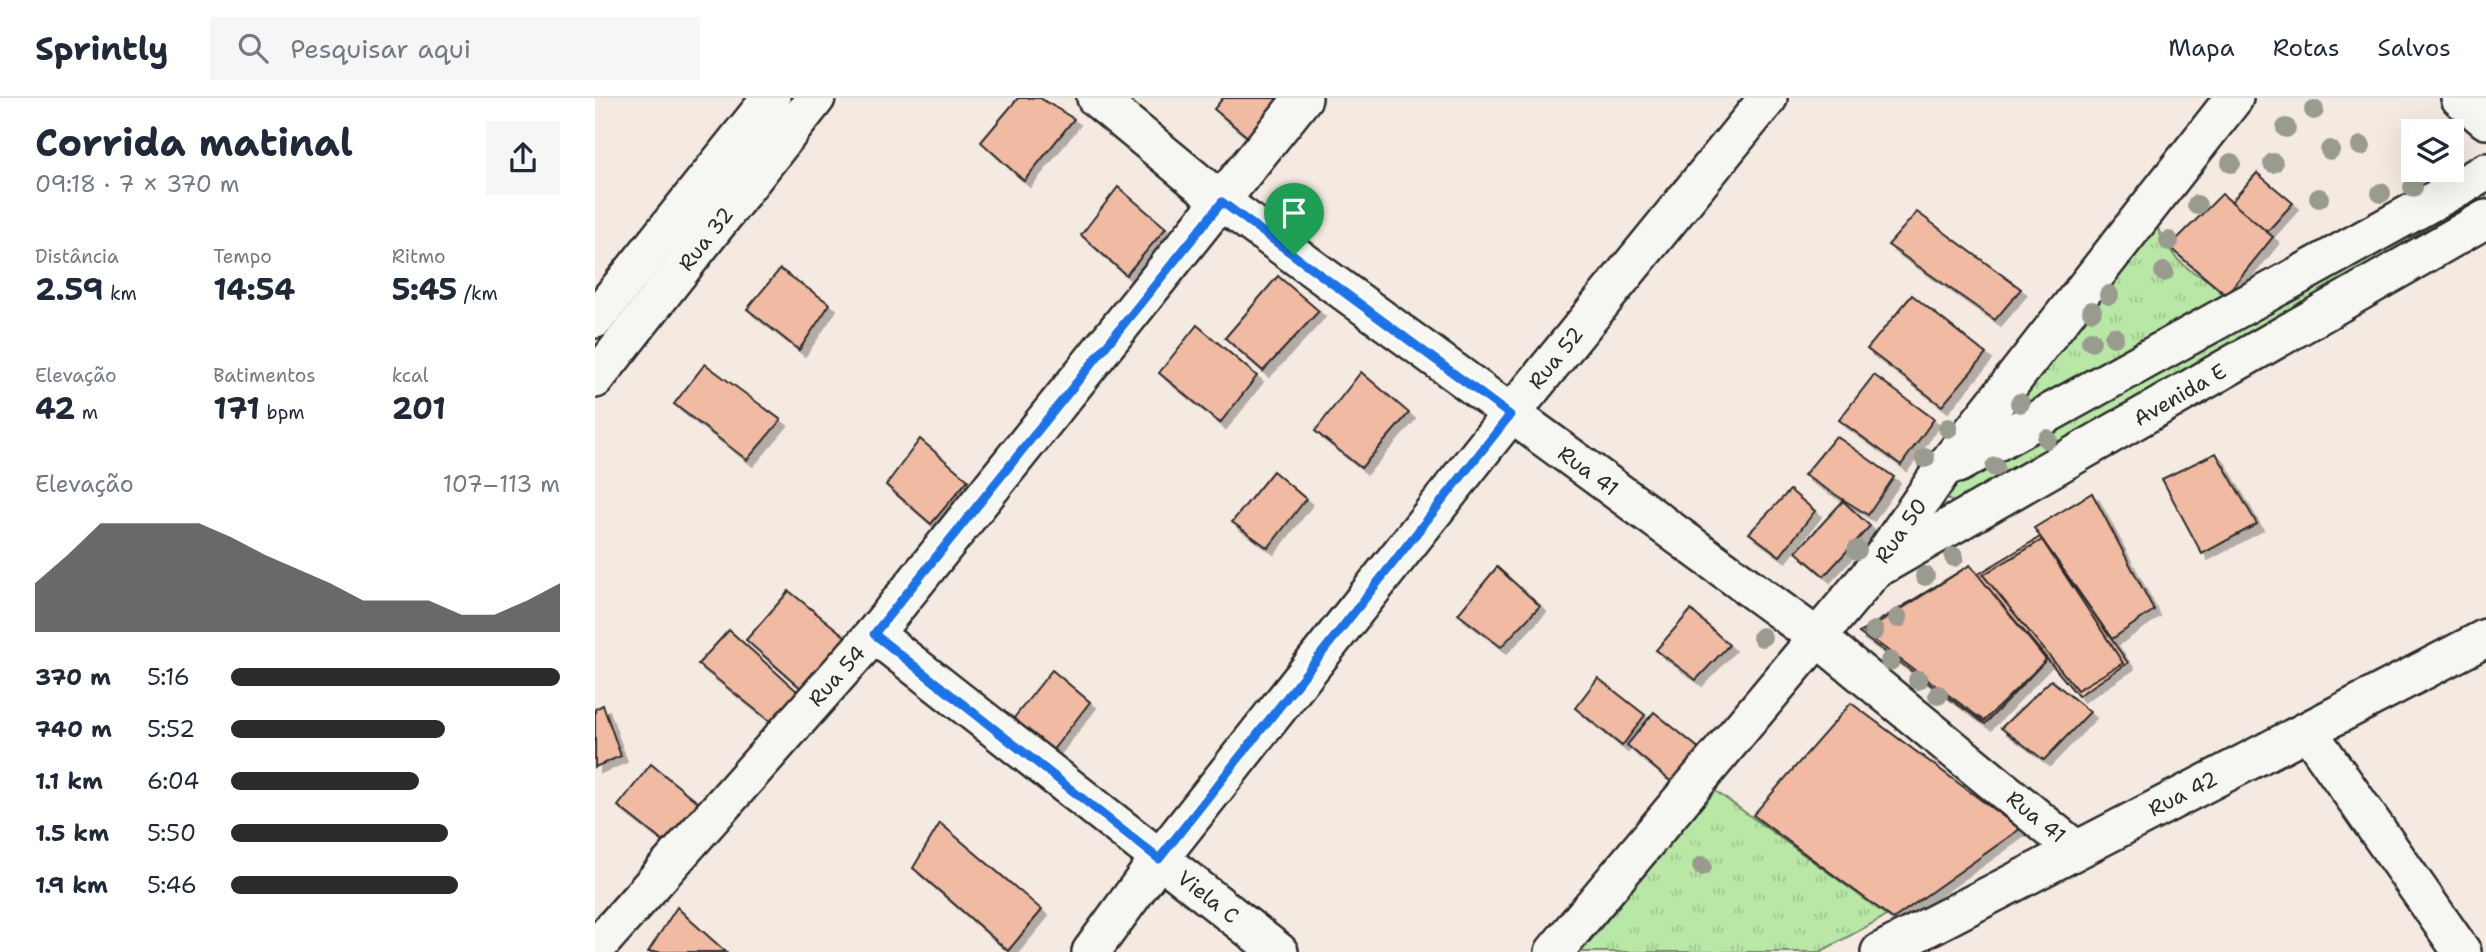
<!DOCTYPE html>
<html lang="pt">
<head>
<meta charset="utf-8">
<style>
  body { margin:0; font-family:"Shantell Sans",sans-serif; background:#f6f6f7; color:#1f2937; height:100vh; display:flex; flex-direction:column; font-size:26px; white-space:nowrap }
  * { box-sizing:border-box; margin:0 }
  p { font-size:23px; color:#747a83 }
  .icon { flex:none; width:38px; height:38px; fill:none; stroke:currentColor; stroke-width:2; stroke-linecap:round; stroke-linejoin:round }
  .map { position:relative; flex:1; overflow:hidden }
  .side { display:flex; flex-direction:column; background:#fff; width:595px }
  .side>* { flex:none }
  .fabs { position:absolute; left:1806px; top:21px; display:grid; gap:14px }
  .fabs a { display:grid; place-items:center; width:63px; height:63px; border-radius:0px; background:#fff; box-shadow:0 7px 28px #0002; font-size:35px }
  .pin { position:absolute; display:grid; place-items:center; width:60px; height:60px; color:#fff; margin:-72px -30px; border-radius:50% 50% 50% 0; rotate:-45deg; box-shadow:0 0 7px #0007 }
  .pin .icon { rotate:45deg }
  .round { display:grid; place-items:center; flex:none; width:74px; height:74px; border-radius:0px; background:#f6f6f7 }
  .headline { display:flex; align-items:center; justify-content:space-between; height:119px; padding:0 35px }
  h1 { font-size:38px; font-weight:700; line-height:52px }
  .figures { display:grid; grid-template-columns:repeat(3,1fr); gap:10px; height:119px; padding:7px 35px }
  .figures div { display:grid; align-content:center }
  .figures b { font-size:30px; font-weight:700 }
  .figures small { font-size:19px; font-weight:400 }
  .figures p { font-size:19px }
  .chart { height:196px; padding:14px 35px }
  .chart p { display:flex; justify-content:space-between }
  .chart svg { width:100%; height:126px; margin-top:7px; fill:#2b2b2b; opacity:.7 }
  ul { padding:0 35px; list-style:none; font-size:23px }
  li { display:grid; grid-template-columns:112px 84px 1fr; align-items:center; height:52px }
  li i { height:18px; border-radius:9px; background:#2b2b2b }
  header { display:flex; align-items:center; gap:42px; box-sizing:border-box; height:98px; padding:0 35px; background:#fff; border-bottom:2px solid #e0e1e3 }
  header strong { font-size:33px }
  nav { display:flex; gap:38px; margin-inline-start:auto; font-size:24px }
  .search { width:490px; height:63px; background:#f6f6f7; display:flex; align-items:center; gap:18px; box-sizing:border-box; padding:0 24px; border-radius:0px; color:#747a83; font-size:26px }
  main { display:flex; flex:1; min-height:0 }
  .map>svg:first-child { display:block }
  .park { fill:url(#park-tufts); stroke:#728968; stroke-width:2 }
  .building { fill:#f0baa3; stroke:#2b2b2b; stroke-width:2; filter:url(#shadow) }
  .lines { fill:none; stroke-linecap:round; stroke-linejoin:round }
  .minor-casing { stroke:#2b2b2b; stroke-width:42 }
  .minor { stroke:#f6f6f2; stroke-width:37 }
  .tree { fill:#999b8e }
  .route-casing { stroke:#fff; stroke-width:14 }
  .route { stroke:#1a73e8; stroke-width:9 }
  .labels { text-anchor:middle; stroke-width:5; stroke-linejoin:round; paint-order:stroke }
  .street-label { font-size:21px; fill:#2b2b2b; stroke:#f6f6f2 }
</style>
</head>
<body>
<header>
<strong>Sprintly</strong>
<div class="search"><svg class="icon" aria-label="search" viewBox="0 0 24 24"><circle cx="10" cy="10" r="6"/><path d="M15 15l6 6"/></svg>Pesquisar aqui</div>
<nav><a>Mapa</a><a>Rotas</a><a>Salvos</a></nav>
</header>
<main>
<section class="side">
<div class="headline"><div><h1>Corrida matinal</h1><p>09:18 · 7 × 370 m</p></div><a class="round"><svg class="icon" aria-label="share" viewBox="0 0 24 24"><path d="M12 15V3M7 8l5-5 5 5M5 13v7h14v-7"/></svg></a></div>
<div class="figures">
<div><p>Distância</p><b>2.59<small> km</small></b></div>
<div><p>Tempo</p><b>14:54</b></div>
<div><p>Ritmo</p><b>5:45<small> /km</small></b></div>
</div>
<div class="figures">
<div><p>Elevação</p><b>42<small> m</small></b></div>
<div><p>Batimentos</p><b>171<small> bpm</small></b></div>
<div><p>kcal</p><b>201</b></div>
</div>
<div class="chart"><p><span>Elevação</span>107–113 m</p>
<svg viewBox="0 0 160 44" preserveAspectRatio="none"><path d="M0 44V27L10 17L20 6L30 6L40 6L50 6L60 11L70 17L80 22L90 27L100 33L110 33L120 33L130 38L140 38L150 33L160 27V44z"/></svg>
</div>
<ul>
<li><b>370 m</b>5:16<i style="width:100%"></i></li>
<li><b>740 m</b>5:52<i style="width:65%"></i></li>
<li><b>1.1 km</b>6:04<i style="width:57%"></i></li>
<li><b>1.5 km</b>5:50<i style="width:66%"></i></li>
<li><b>1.9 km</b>5:46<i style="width:69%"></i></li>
</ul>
</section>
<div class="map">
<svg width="1891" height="854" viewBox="0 0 1891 854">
  <defs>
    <pattern id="park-tufts" width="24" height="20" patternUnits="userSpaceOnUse" patternTransform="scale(1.75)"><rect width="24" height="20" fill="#b8e7a6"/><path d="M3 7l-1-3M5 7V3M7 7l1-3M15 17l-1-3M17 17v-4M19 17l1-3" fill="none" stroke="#9ec68f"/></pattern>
    <filter id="shadow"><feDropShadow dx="6" dy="6" stdDeviation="0" flood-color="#0004"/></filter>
  </defs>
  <rect width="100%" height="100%" fill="#f5eae2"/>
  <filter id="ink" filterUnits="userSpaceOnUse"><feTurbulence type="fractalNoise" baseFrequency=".0143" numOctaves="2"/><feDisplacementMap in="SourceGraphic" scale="14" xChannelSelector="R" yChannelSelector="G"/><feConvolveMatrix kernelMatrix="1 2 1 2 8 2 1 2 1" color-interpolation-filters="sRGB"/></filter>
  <g filter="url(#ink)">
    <g class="park">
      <polygon points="1891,86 1891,106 1549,296 1361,405 1351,401 1348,396 1351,385"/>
      <polygon points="1555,111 1567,140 1581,160 1595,172 1616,184 1634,203 1388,333"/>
      <polygon points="1119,692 1293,817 1225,854 986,854"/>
    </g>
    <g class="building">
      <polygon points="423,0 445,0 479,21 429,83 386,44"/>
      <polygon points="628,0 690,0 655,41 619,11"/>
      <polygon points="1662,75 1698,105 1672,134 1636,104"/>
      <polygon points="523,89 571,130 531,177 486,137"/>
      <polygon points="1627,96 1678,139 1631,197 1574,149"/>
      <polygon points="1322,114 1426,191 1400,222 1293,147"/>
      <polygon points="185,171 235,206 204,252 152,211"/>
      <polygon points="683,178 724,213 668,273 630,240"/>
      <polygon points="1317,197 1391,256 1347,308 1272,251"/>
      <polygon points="602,227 662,278 625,325 564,275"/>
      <polygon points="110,266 186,322 152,362 79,306"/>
      <polygon points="766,274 814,315 766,370 720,333"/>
      <polygon points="1279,277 1339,321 1306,367 1244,322"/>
      <polygon points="1241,338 1299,379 1273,417 1209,377"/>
      <polygon points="325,341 373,382 336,426 291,387"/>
      <polygon points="1621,355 1662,426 1607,456 1567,381"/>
      <polygon points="678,373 711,401 673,450 637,424"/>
      <polygon points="1195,392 1220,413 1185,458 1154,435"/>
      <polygon points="1497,395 1559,512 1517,541 1439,430"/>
      <polygon points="1248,403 1275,428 1229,478 1201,454"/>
      <polygon points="1445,439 1533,565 1483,598 1382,477"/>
      <polygon points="1447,442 1528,565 1482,592 1388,477"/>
      <polygon points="1375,467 1451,562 1390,626 1264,535"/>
      <polygon points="1375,467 1451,562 1389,623 1269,535"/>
      <polygon points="902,469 945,508 906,549 863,516"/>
      <polygon points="194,493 257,544 215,598 151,542"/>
      <polygon points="1096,512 1134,547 1101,582 1061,552"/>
      <polygon points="134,532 203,594 177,625 103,566"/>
      <polygon points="457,572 495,604 450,662 411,630"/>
      <polygon points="1003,580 1050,617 1027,648 980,610"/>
      <polygon points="1456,582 1495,614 1449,662 1406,630"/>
      <polygon points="1256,605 1425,731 1298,821 1158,717"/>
      <polygon points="8,607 26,658 0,669 0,611"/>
      <polygon points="1059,614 1106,652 1079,686 1032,647"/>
      <polygon points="56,666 112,712 80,753 23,708"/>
      <polygon points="345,725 447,812 413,853 318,770"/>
      <polygon points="82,809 94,821 131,854 53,854"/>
    </g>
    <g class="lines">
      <g class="minor-casing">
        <g id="minor">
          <polyline points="501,0 627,104 1223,540 1480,751"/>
          <polyline points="1865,0 1891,22"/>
          <polyline points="0,221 176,0"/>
          <polyline points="0,281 221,0"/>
          <polyline points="1362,366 1891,74"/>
          <polyline points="1288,467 1891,121"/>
          <polyline points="279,536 684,854"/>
          <polyline points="1713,633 1867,854"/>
          <polyline points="0,851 279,536 708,0"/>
          <polyline points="496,854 564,761 915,317 1173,0"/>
          <polyline points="959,854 1278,473 1346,374 1639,0"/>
          <polyline points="1285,854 1891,540"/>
        </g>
      </g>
      <use href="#minor" class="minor"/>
    </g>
    <g class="tree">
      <circle cx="1719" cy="12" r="10"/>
      <circle cx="1691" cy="30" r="10"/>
      <circle cx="1766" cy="48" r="10"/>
      <circle cx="1735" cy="52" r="10"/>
      <circle cx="1636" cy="65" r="10"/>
      <circle cx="1678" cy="65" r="10"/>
      <circle cx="1818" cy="89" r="10"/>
      <circle cx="1786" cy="95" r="10"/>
      <circle cx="1724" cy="100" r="10"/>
      <circle cx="1602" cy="107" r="10"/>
      <circle cx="1574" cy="143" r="10"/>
      <circle cx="1569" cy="174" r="10"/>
      <circle cx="1514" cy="197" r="10"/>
      <circle cx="1497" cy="213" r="10"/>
      <circle cx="1519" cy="239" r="10"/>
      <circle cx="1496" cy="243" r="10"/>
      <circle cx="1425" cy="305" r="10"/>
      <circle cx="1353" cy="330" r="10"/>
      <circle cx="1452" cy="341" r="10"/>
      <circle cx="1330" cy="360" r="10"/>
      <circle cx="1400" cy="369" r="10"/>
      <circle cx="1262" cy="452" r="10"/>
      <circle cx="1359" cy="459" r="10"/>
      <circle cx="1330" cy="478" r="10"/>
      <circle cx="1303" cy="520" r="10"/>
      <circle cx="1279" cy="533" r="10"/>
      <circle cx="1167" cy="539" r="10"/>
      <circle cx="1295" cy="563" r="10"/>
      <circle cx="1323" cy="582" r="10"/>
      <circle cx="1343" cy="597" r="10"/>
      <circle cx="1107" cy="768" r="10"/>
    </g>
  </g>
  <g class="lines" filter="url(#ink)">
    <g class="route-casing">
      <polygon id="route" points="627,104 915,317 564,761 279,536"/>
    </g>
    <use href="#route" class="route"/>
  </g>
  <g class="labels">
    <g class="street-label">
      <text transform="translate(111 141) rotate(-52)" y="7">Rua 32</text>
      <text transform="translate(961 260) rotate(-51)" y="7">Rua 52</text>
      <text transform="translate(1585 297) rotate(-30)" y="7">Avenida E</text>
      <text transform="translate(993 373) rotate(36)" y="7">Rua 41</text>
      <text transform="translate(1306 433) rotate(-55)" y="7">Rua 50</text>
      <text transform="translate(242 578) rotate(-48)" y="7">Rua 54</text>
      <text transform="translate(1588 696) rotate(-27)" y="7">Rua 42</text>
      <text transform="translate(1441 719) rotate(39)" y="7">Rua 41</text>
      <text transform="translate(613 799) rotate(38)" y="7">Viela C</text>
    </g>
  </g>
</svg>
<div class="fabs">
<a><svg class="icon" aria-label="layers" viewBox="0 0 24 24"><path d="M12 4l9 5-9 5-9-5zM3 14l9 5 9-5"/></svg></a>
</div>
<div class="pin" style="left:699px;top:157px;background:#1e9e55"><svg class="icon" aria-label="arrive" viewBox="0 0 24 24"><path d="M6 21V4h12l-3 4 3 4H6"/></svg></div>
</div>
</main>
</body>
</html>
